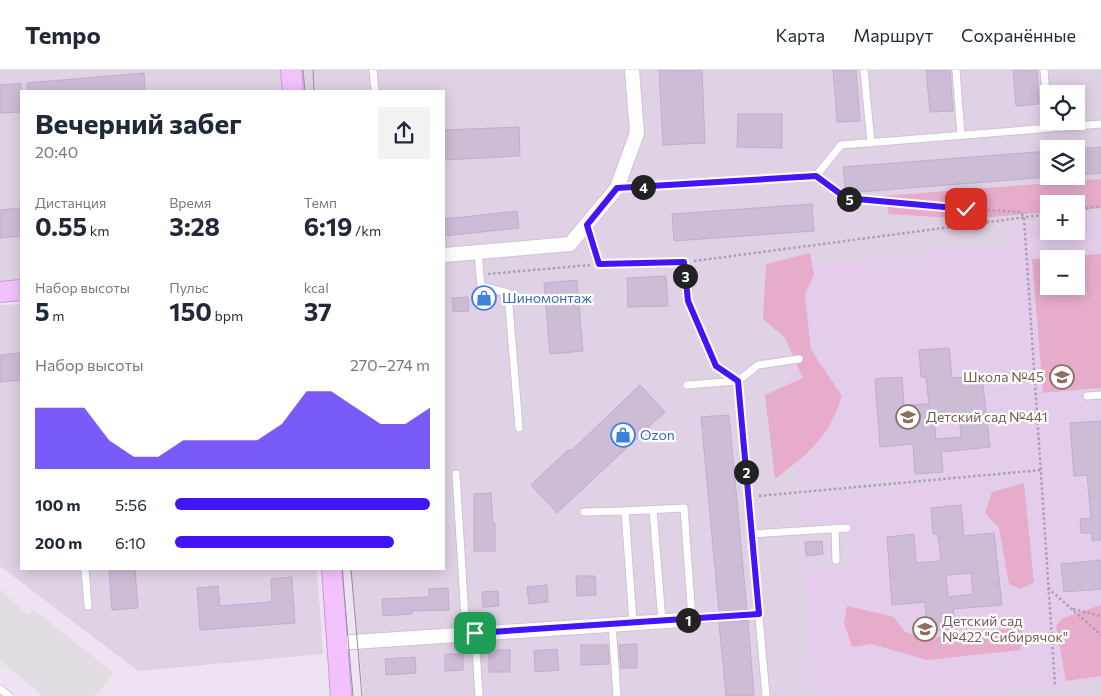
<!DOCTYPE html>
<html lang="ru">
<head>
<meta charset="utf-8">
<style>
  body { margin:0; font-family:Commissioner,sans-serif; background:#f2f2f3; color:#1f2937; height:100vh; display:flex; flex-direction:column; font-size:19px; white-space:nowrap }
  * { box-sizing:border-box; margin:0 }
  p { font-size:16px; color:#747a83 }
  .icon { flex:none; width:28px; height:28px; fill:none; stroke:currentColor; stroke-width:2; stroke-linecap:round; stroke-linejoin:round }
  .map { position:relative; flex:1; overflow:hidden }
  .drawer { position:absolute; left:20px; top:20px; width:425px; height:480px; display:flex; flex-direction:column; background:#fff; border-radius:0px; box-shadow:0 2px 12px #0003 }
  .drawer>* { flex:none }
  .tools { position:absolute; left:1040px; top:15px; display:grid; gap:10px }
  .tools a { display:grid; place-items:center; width:45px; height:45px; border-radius:0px; background:#fff; box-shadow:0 2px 12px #0003; font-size:25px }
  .pin { position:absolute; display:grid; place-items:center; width:42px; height:42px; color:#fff; margin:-21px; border-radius:10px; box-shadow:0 2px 8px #0006 }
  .km { position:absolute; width:25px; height:25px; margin:-12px; border-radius:50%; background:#222; color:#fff; font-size:14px; line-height:25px; text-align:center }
  .round { display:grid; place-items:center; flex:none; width:52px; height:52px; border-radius:0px; background:#f2f2f3 }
  .summary { display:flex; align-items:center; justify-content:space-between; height:85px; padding:0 15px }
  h1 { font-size:28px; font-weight:700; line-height:38px }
  .stats { display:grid; grid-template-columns:repeat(3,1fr); gap:8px; height:85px; padding:5px 15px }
  .stats div { display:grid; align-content:center }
  .stats b { font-size:25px; font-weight:700 }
  .stats small { font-size:14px; font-weight:400 }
  .stats p { font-size:14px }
  .chart { height:140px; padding:10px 15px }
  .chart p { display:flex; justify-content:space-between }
  .chart svg { width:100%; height:90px; margin-top:5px; fill:#4215f7; opacity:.7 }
  ul { padding:0 15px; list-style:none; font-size:16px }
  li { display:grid; grid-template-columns:80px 60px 1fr; align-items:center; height:38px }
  li i { height:12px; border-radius:6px; background:#4215f7 }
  header { display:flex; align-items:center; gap:30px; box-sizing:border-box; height:70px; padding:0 25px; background:#fff; border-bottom:1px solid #e0e1e3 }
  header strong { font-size:24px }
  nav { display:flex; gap:28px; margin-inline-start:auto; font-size:18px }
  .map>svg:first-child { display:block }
  .residential { fill:#e0d2e5; fill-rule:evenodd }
  .education { fill:#e4cdeb; fill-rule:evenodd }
  .green { fill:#e6acc9; fill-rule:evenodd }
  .parking { fill:#e0dce2 }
  .building { fill:#cdbcd6; stroke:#c2accd; fill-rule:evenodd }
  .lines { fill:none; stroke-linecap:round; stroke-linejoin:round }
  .lane-casing { stroke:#d1c0d8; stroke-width:9 }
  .street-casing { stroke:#d1c0d8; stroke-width:16 }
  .secondary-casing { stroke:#ca98d7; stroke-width:22 }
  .path { stroke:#b398be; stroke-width:2.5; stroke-dasharray:2.5 2.5; stroke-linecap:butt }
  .lane { stroke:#fff; stroke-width:7 }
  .street { stroke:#fff; stroke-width:14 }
  .secondary { stroke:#f2c1fe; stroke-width:20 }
  .tram { stroke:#939393; stroke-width:1 }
  .route-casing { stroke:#fff; stroke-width:10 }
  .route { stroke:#4215f7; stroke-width:6 }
  .labels { text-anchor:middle; stroke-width:4.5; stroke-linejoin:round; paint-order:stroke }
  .shop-label { font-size:14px; fill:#366cbe; stroke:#fff; text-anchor:start }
  .education-label { font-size:14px; fill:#785e54; stroke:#fff; text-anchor:start }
</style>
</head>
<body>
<header>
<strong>Tempo</strong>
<nav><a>Карта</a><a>Маршрут</a><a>Сохранённые</a></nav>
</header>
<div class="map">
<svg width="1101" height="626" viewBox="0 0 1101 626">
  <rect width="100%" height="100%" fill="#eee3f2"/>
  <g class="residential">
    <path d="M0,0H1101V626H364L350,499H444V21H21V220L0,222ZM1049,24H1076V51H1049ZM1049,79H1076V106H1049ZM1049,134H1076V161H1049ZM1049,189H1076V216H1049Z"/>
    <polygon points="21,234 21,499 317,499 323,584 138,601 0,496 0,235"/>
  </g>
  <path class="education" d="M1101,146V611L923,626H815L804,501L851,496L846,452L802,455L798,427L1030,404V398L798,417L785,296L799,294L787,195L1013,176L1012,154L1049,151V161H1076V148ZM1049,189H1076V216H1049Z"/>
  <g class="green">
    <polygon points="1101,109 1101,138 1076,140 1076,134 1049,134 1049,142 967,149 889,144 884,126"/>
    <path d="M810,183L814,205L805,224L811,280L842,326C829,367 808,384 775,409L765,325L803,308L785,268L763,249L766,194Z"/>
    <path d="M1101,184V318L1043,323L1032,189ZM1049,189H1076V216H1049Z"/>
    <polygon points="1024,413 1034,512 1021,519 1009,514 999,458 985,443 992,422"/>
    <polygon points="1101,535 1101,606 1066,611 1056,556 1063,548"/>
    <polygon points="847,536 894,547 904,561 922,569 1022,557 1021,580 927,590 871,574 852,577 844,553"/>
  </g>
  <polygon class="parking" points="0,520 28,545 34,540 114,603 95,626 43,626 0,590"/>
  <g class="building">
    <polygon points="659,0 702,0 705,73 663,75"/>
    <polygon points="833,0 856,0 860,51 837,52"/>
    <polygon points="926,0 950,0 953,41 930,42"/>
    <polygon points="1013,0 1037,0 1039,34 1016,36"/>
    <polygon points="144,3 145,21 27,21 27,13"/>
    <polygon points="21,13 21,42 0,43 0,15"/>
    <polygon points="738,44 782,44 782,78 737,77"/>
    <polygon points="519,57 520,86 444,90 444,60"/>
    <polygon points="1101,77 1101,103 1076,105 1076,79"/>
    <polygon points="1049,81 1049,107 846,123 843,97"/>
    <polygon points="812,134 814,161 674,171 672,144"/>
    <polygon points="21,138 21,166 0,168 0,140"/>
    <polygon points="517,141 519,158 444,166 444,149"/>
    <polygon points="666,206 668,236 628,237 627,208"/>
    <polygon points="577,210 583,281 550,284 544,213"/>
    <polygon points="468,227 469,241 453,242 452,228"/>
    <path d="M949,278L952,308L982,306L990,377L941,382L943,402L915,404L913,374L880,377L875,309L902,307L904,335L929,334L926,307H921L919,280ZM959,346L961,367L936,369L934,348Z"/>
    <polygon points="21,283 21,310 0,312 0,285"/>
    <polygon points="640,315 665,342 557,443 531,415 569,379 571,381"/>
    <polygon points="729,345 747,540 719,542 701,347"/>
    <polygon points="1101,351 1101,470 1092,471 1092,463 1081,463 1080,449 1091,448 1087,405 1074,406 1070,353"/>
    <polygon points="491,423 493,453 495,453 495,481 474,481 474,424"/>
    <path d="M961,435L964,466L994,463L1002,535L953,539L955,559L927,561L925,532L892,535L887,467L914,464L916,493L941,491L938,464H933L931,438ZM971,503L973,524L948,527L946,505Z"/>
    <polygon points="822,471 823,484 806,486 805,472"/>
    <polygon points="1101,490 1101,519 1064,522 1061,494"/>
    <polygon points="109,499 135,499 138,538 112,540"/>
    <polygon points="576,506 595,506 596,525 577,526"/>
    <polygon points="292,507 295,553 200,560 197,518 218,516 220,536 272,532 271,509"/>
    <polygon points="547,515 548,532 529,534 527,517"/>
    <polygon points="448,518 449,540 412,541 412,544 383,546 382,529 429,527 429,519"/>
    <polygon points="498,521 499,536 483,537 482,522"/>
    <polygon points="748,550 754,626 726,626 719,553"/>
    <polygon points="637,574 637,598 621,598 619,575"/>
    <polygon points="581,575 608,575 609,594 581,595"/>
    <polygon points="557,579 559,600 535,602 534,581"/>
    <rect x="489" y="580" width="21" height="22"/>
    <polygon points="445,584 463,584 463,600 445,601"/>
    <polygon points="415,587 416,603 386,605 385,589"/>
  </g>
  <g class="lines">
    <g class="lane-casing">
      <g id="lane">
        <polyline points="373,0 375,21"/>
        <polyline points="864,0 871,73"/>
        <polyline points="956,0 961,65"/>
        <polyline points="1044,0 1049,58"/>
        <polyline points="617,118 816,106 841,75 1101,54"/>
        <polyline points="587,155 599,194 684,192"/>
        <polyline points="478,182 481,216 508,223 519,358"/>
        <polyline points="738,311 766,626"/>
        <polyline points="687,315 738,311 758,295 799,289"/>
        <polyline points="1087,326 1101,325"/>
        <polyline points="456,404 466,564"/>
        <polyline points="653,440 662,551"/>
        <polyline points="625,441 684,438 692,549"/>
        <polyline points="584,442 625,441 633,552"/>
        <polyline points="835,458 836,490"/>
        <polyline points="751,464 847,458"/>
        <polyline points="85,499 88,536"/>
        <polyline points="689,550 759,544"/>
        <polyline points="612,553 617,626"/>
        <polyline points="475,563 479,626"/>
        <polyline points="0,619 9,626"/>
      </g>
    </g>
    <g class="street-casing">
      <g id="street">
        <polyline points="444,185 570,174 617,118 637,63 632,0"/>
        <polyline points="338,573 683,550"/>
      </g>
    </g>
    <g class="secondary-casing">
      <g id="secondary">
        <polyline points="291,0 293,21"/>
        <polyline points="0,222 21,220"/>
        <polyline points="332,499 341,626"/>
      </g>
    </g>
    <g class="path">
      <polyline points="824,112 846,129 902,135 1021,142 1024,148 1055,615"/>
      <polyline points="1076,140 1101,136"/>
      <polyline points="694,191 1049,144"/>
      <polyline points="685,202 688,231 716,296 724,301"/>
      <polyline points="488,204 590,195"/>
      <polyline points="759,426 1041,400"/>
      <polyline points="1048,518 1101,565"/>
      <polyline points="1073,539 1101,546"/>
    </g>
    <use href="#lane" class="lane"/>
    <use href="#street" class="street"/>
    <use href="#secondary" class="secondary"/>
    <g class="tram">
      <polyline points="303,0 305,21"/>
      <polyline points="313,0 314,21"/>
      <polyline points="342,499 353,626"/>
      <polyline points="351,499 362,626"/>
    </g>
  </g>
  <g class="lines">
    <g class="route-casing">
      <polyline id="route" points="475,563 759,544 738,311 716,296 688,231 684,192 599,194 587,155 617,118 816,106 846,128 966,139"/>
    </g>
    <use href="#route" class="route"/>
  </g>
  <defs>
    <g id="shop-ring" transform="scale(1.25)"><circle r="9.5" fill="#fff" stroke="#3f7fe0" stroke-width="1.5"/><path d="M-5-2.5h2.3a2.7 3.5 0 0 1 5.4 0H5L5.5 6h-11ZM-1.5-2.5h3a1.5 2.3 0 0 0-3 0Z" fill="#3f7fe0"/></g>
    <g id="school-ring" transform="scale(1.25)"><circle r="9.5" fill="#fff" stroke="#8d6e63" stroke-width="1.5"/><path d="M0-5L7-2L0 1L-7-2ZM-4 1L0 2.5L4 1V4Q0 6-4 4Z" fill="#8d6e63"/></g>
  </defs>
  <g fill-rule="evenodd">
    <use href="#shop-ring" x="484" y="228"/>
    <use href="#school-ring" x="1062" y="307"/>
    <use href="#school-ring" x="908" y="347"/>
    <use href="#shop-ring" x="623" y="365"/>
    <use href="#school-ring" x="925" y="559"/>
  </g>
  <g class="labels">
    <g class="shop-label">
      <text x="502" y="233">Шиномонтаж</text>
      <text x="640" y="370">Ozon</text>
    </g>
    <g class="education-label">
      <text x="1044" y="312" text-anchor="end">Школа №45</text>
      <text x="926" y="352">Детский сад №441</text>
      <text x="942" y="556">Детский сад<tspan x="942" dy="16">№422 "Сибирячок"</tspan></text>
    </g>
  </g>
</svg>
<div class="tools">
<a><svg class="icon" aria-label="locate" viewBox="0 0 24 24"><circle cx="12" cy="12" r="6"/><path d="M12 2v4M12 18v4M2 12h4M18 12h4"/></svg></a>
<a><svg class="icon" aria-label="layers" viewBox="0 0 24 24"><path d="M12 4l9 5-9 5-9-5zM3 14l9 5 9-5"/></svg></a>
<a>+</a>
<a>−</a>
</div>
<div class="pin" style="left:475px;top:563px;background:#1e9e55"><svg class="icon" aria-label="arrive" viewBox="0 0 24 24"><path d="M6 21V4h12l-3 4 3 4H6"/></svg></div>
<div class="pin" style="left:966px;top:139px;background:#d93025"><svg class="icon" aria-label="check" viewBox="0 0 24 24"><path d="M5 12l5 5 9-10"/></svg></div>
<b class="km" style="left:688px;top:550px">1</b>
<b class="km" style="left:746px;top:402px">2</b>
<b class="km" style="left:685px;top:206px">3</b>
<b class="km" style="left:643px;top:117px">4</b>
<b class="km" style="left:849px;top:129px">5</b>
<section class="drawer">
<div class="summary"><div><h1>Вечерний забег</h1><p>20:40</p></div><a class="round"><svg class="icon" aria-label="share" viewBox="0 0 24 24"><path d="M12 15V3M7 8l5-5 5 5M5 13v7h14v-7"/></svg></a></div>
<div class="stats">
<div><p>Дистанция</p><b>0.55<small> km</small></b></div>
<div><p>Время</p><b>3:28</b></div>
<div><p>Темп</p><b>6:19<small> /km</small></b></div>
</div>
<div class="stats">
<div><p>Набор высоты</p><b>5<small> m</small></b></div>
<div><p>Пульс</p><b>150<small> bpm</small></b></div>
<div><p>kcal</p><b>37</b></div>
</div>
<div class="chart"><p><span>Набор высоты</span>270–274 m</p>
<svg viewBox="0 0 160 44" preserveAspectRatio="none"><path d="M0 44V14L10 14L20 14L30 30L40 38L50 38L60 30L70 30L80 30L90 30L100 22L110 6L120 6L130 14L140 22L150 22L160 14V44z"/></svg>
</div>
<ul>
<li><b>100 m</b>5:56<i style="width:100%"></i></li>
<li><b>200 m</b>6:10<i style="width:86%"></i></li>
</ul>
</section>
</div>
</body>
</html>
